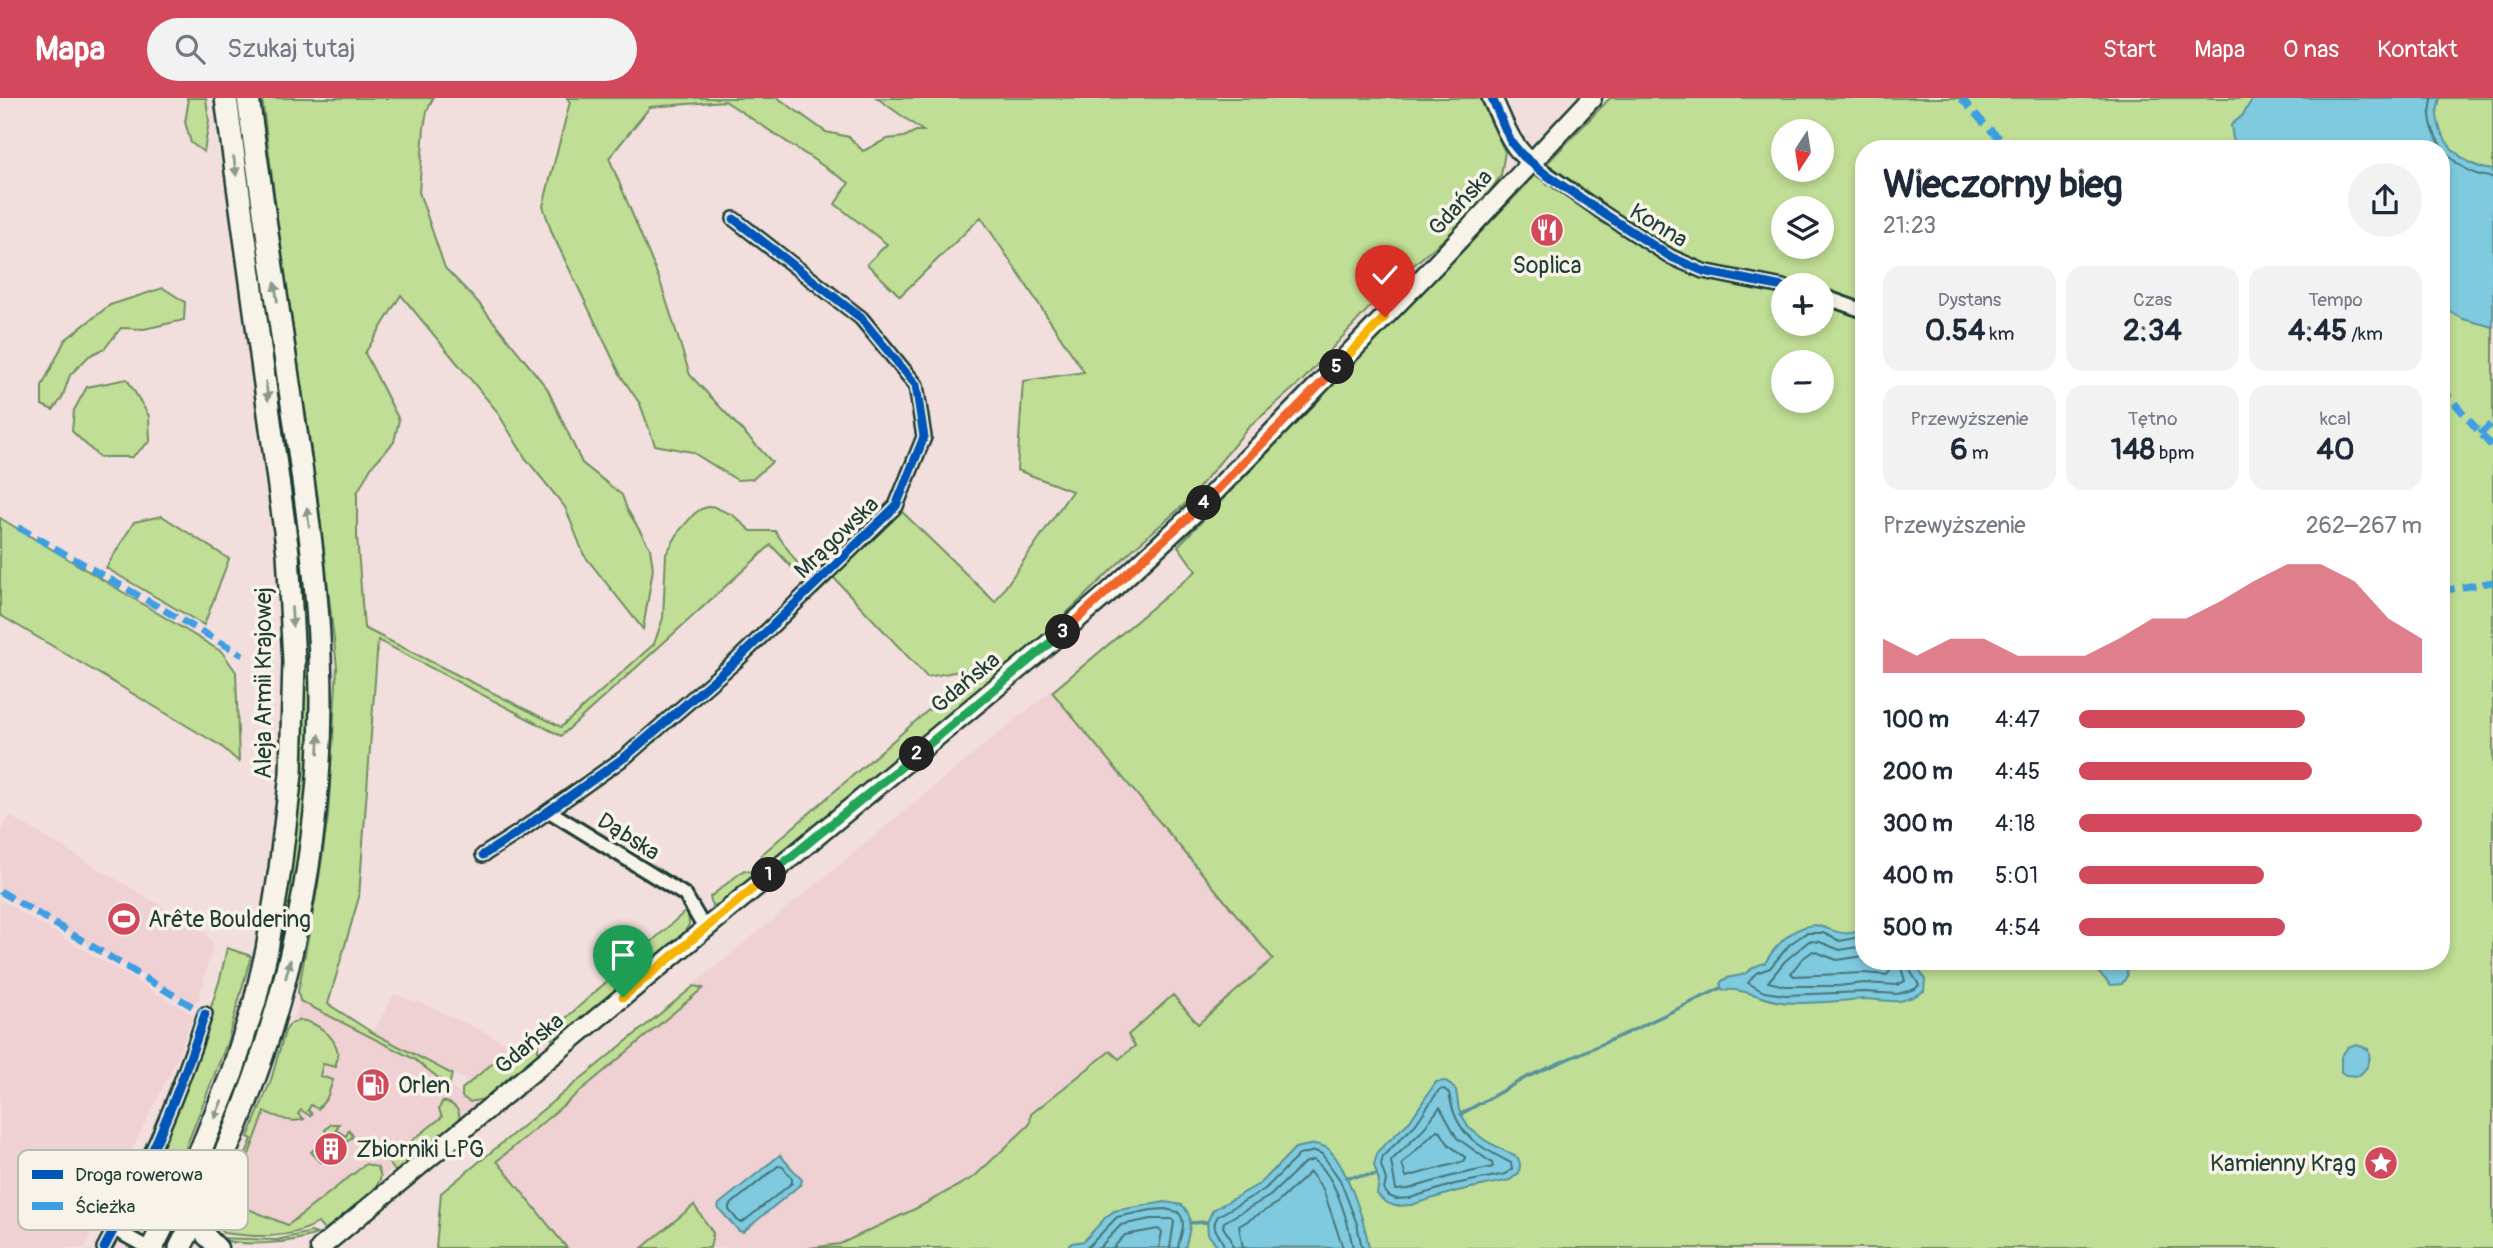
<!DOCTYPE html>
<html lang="pl">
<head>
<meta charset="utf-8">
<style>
  body { margin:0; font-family:Pangolin,sans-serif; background:#f2f2f3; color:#1f2937; height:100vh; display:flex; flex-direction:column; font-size:26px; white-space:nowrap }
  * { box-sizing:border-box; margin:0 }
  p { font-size:23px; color:#747a83 }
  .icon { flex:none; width:38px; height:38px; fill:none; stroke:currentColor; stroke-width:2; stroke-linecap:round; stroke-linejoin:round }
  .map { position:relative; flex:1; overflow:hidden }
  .side { position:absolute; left:1855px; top:42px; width:595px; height:830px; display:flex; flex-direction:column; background:#fff; border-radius:28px; box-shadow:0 4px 10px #0003 }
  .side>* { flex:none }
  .needle { width:46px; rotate:192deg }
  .fabs { position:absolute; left:1771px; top:21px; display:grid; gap:14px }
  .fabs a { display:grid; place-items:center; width:63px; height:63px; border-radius:50%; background:#fff; box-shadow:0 4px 10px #0003; font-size:35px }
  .pin { position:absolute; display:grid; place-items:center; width:60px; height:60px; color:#fff; margin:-72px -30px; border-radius:50% 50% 50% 0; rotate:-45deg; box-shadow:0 0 7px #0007 }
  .pin .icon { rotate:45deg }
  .km { position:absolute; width:35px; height:35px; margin:-18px; border-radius:50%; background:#222; color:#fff; font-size:19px; line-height:35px; text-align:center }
  .round { display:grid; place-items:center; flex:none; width:74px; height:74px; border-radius:37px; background:#f2f2f3 }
  .summary { display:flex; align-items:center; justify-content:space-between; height:119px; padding:0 28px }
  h1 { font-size:38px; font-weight:700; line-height:52px }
  .metrics { display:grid; grid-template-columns:repeat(3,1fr); gap:10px; height:119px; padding:7px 28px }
  .metrics div { display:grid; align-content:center; border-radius:18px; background:#f2f2f3; text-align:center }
  .metrics b { font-size:30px; font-weight:700 }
  .metrics small { font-size:19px; font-weight:400 }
  .metrics p { font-size:19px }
  .chart { height:196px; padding:14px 28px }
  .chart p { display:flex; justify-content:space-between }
  .chart svg { width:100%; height:126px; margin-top:7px; fill:#d1495b; opacity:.7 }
  ul { padding:0 28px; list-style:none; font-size:23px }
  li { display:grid; grid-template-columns:112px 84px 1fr; align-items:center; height:52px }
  li i { height:18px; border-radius:9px; background:#d1495b }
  header { display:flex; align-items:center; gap:42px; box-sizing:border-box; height:98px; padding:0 35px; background:#d1495b; color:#fff }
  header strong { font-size:33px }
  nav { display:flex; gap:38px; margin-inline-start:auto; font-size:24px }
  .search { width:490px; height:63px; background:#f2f2f3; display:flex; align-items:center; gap:18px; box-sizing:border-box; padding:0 24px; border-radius:38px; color:#747a83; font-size:26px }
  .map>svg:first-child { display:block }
  .built { fill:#efd0d3 }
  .green { fill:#c0de95; stroke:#708e64; stroke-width:2; fill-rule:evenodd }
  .water { fill:#7fcadf; stroke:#59929b; stroke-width:2 }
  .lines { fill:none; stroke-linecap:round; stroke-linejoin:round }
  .shore { stroke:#457578; stroke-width:2 }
  .stream { stroke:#59929b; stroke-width:3.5 }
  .street-casing { stroke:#1f3d34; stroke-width:18 }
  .secondary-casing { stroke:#1f3d34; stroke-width:23 }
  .primary-casing { stroke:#1f3d34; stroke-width:26 }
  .street { stroke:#f7f3e8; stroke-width:12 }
  .secondary { stroke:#f7f3e8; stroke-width:18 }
  .primary { stroke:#f7f3e8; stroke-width:21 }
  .quiet { stroke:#3c9ee2; stroke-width:7; stroke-dasharray:14 7; stroke-linecap:butt }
  .cycleway-casing { stroke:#f7f3e8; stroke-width:13 }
  .cycleway { stroke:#0057b8; stroke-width:9 }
  .oneway { fill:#8b988e }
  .split-1-casing { stroke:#fff; stroke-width:14 }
  .split-2-casing { stroke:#fff; stroke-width:14 }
  .split-3-casing { stroke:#fff; stroke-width:14 }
  .split-4-casing { stroke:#fff; stroke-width:14 }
  .split-5-casing { stroke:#fff; stroke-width:14 }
  .split-6-casing { stroke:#fff; stroke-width:14 }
  .split-1 { stroke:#f5b400; stroke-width:9 }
  .split-2 { stroke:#22a559; stroke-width:9 }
  .split-3 { stroke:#22a559; stroke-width:9 }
  .split-4 { stroke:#f0652b; stroke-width:9 }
  .split-5 { stroke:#f0652b; stroke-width:9 }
  .split-6 { stroke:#f5b400; stroke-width:9 }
  .labels { text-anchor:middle; stroke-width:7; stroke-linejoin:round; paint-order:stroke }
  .street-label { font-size:23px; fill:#1f3d34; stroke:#f7f3e8 }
  .poi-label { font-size:23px; fill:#1f3d34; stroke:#f7f3e8; text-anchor:start }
  .key { fill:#f7f3e8; stroke:#b6bcb2; stroke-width:2 }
  .key-label { font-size:19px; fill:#1f3d34 }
</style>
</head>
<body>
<header>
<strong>Mapa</strong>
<div class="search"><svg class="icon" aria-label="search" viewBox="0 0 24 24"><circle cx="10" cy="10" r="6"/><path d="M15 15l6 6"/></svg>Szukaj tutaj</div>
<nav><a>Start</a><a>Mapa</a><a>O nas</a><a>Kontakt</a></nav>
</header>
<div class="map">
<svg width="2493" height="1150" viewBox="0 0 2493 1150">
  <rect width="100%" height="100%" fill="#f2dedc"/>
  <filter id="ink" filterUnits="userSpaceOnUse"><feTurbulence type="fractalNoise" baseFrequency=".0143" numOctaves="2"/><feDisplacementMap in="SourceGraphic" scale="14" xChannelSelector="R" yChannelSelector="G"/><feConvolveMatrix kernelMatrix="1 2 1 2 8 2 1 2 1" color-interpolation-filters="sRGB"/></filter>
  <g filter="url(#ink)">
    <g class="built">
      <polygon points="1196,473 1586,709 1030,1026 974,1079 919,1109 840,1146 809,1150 436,1150 441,1095"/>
      <polygon points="10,718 205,834 213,846 199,900 191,907 0,793 0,734"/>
      <polygon points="0,802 193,917 176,962 84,1150 0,1150"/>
      <polygon points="394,896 433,910 513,948 469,984 373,935"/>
      <polygon points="300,903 414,961 477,1009 379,1082 288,1127 230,1104 265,1014"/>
    </g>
    <g class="green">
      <polygon points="187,0 206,0 209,23 204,54 191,45 185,24 188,7"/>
      <polygon points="234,0 241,0 308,495 313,635 301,768 264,935 183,1130 177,1126 221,1030 251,951 264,905 299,675"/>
      <polygon points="262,0 433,0 427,13 424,29 419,94 445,170 477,203 547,290 582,365 622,397 627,411 650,450 653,471 643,531 584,457 565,409 526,361 496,312 401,197 365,255 399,322 394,344 371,369 357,395 357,438 364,530 561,629 654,546 663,520 666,456 680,432 694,416 701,411 712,408 733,417 751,433 775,433 807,479 848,445 853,449 896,408 995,504 1072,393 1017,372 1023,283 1084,274 981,119 900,198 867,166 887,146 835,106 849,85 725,3 650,9 609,60 660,183 690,277 772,364 753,381 737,382 692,354 655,347 640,306 621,278 552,135 543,108 570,4 567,0 778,0 826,34 849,39 863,53 887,41 904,39 916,33 923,33 877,0 1480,0 1505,54 1501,77 1487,98 1456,131 1390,187 1303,282 1248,330 1187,404 1133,451 1018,562 769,765 761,766 759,762 761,757 977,570 927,579 834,480 817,496 771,447 561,638 378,542 359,799 328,906 373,935 452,976 449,988 414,961 300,903 298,894 318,787 328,719 337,569 318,401 280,143"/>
      <path d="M1610,0H2493V1150H809L840,1146L919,1109L974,1079L1030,1026L1031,1016L1110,953L1119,961L1135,948L1128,937L1173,897L1198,926L1273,861L1052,594L1196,473L1178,448ZM1783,33H1822V72H1783ZM1864,51H2441V863H1864ZM1783,110H1822V149H1783ZM1783,187H1822V226H1783ZM1783,264H1822V303H1783Z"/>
      <polygon points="163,190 185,204 184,222 144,231 121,230 105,250 89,258 70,277 62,300 53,312 42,307 42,288 65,242 110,207"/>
      <polygon points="127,281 149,318 150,343 132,359 99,359 72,333 74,312 87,289"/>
      <polygon points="162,418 229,461 204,527 106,470 134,424"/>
      <polygon points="0,420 222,554 236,574 239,664 221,648 0,517"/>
      <polygon points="744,772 751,774 753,779 719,806 712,808 710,799"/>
      <polygon points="688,811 689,827 682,837 563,937 552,941 547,937"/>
      <polygon points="227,850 251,858 227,945 173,1082 167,1080 170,1091 159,1117 135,1104 184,993 220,881"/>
      <polygon points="694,888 703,890 497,1063 567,1150 436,1150 441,1095"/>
      <path d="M300,922C316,924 335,937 338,955C339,963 335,962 336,969L323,966L320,978L333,982L327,1000L318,1011L311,1007L308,1012L312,1016L310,1018L301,1012L298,1016L304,1021C290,1026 279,1019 265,1014L231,1104L288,1127L366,1066L377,1069C380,1074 382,1078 379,1084C372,1099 338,1122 324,1132L318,1125C290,1142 254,1139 223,1135L217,1127L219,1122L236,1085L235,1082L252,1041L248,1039L271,982L285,933L290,926Z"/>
      <polygon points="538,944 538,956 489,1000 470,1004 462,999 462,991 513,948 523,958"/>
      <path d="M442,1004H446C455,1007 461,1013 459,1023L398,1073H395L389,1065L390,1054L393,1052L399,1053L442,1019L439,1011Z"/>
      <polygon points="331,1026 339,1026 336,1032 346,1038 349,1032 353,1038 341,1049 334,1042 323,1052 328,1060 321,1064 311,1054 329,1038 325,1032"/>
      <polygon points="694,1107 713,1135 710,1150 642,1150"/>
      <path d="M311,1134L317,1136C292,1145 240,1150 218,1140L277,1142Z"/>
    </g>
    <g class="water">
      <path d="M2253,0H2440C2439,5 2437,12 2437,17C2440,46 2465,69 2493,72V229L2463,221L2441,208V51H2240L2233,41L2231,27L2242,18Z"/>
      <path d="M1814,827C1833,830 1845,843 1864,829V863H1914L1925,882L1924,893C1917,898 1909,901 1900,903C1887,904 1874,901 1862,901C1836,903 1807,907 1781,904C1761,901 1744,890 1724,892L1721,890V884C1728,877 1735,880 1744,876C1753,871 1752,868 1765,865C1776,847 1792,829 1814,827Z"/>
      <polygon points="2095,863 2126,863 2127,878 2122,886 2111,887 2097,873"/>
      <path d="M2356,946L2368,951C2372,964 2368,970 2358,978L2346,977L2341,974V959L2348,949Z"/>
      <polygon points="1446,983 1456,992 1459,1012 1468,1029 1486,1043 1518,1060 1520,1066 1519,1075 1510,1082 1457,1093 1411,1107 1395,1108 1385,1104 1377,1096 1379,1083 1374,1067 1378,1053 1410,1023 1436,984"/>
      <path d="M1315,1046C1316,1046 1325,1049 1326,1049C1346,1064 1365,1125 1369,1150L1218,1149L1208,1136L1207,1124L1213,1112L1261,1085L1295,1050Z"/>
      <polygon points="780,1057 802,1082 801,1086 743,1134 739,1133 718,1110 719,1106"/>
      <path d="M1165,1104L1182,1107C1195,1119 1189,1135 1185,1150H1065L1072,1145L1084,1143L1106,1119L1114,1113Z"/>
    </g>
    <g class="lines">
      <g class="shore">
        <path d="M2432,0C2432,5 2430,12 2430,17C2433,49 2462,78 2493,79"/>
        <polyline points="1864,838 1840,843 1823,835 1806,835 1790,846 1770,870 1756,875 1748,885 1764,894 1785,897 1864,894 1898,896 1915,891 1919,887 1911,874 1908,863"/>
        <polyline points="1864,848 1840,852 1820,844 1809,843 1785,863 1768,884 1785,888 1838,888 1864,885 1897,887 1905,883 1899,863"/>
        <polyline points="1864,858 1837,862 1813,853 1802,861 1791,875 1794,878 1864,875 1887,877 1890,873 1889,863"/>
        <path d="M1444,991L1449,995C1456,1037 1475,1046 1511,1065L1512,1071L1506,1076L1455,1086L1410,1100L1396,1101L1389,1098L1384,1092L1386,1082L1381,1067L1383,1058L1415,1027L1439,992Z"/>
        <polygon points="1440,1009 1457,1040 1492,1065 1493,1069 1452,1078 1408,1091 1396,1092 1391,1063 1421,1034"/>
        <polygon points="1437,1032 1440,1033 1449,1047 1465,1059 1465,1063 1406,1079 1402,1066"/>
        <polygon points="778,1068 783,1069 792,1081 792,1085 743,1124 739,1124 729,1112 729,1108"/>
        <path d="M1083,1150L1089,1148L1117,1119L1151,1112L1165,1111L1178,1114C1188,1124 1180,1137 1178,1150"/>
        <polyline points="1099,1150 1121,1127 1151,1121 1172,1121 1174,1124 1170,1150"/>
        <polyline points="1113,1150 1125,1137 1158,1131 1162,1134 1159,1150"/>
        <path d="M1224,1150C1223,1137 1208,1132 1218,1118L1265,1091L1299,1057L1315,1053L1322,1056L1340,1082L1357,1126L1362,1150"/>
        <path d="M1233,1150L1231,1141L1223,1129L1224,1124L1270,1098L1304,1065L1314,1062C1336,1078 1348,1124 1353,1150"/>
        <polyline points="1243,1150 1239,1128 1276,1106 1310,1074 1323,1091 1343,1150"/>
      </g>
      <g class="stream">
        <polyline points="1461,1016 1525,980 1629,934 1721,890"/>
        <polyline points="1346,1079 1376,1077"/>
        <polyline points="1190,1125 1207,1124"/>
      </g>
      <g class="street-casing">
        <g id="street">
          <polyline points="1531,64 1606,117 1671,159 1703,173 1783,189"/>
          <polyline points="1822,198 1864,213"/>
          <polyline points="549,713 685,797 705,831"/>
          <polyline points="483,757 516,736 625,659 737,562 896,408 924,339 916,287 861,220 734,121"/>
          <polyline points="114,1131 148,1150"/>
          <path d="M104,1150C145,1075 179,997 205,916"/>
        </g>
      </g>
      <g class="secondary-casing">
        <g id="secondary">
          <path d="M1492,0C1503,23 1510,48 1531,64"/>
          <polyline points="199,1115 206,1138 218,1150"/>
          <polyline points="320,1150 1033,559 1107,496 1196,413 1436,166 1592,0"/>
        </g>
      </g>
      <g class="primary-casing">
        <g id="primary">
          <polyline points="152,1150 200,1054 232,975 255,903 267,852 280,771 291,676 294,563 288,455 226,0"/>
          <path d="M180,1150C269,982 320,796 321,605C321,502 306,400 291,299C276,199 262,100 248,0"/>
        </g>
      </g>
      <use href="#street" class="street"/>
      <use href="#secondary" class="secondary"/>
      <use href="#primary" class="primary"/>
      <g class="quiet">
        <path d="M1961,0C1978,18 1995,41 2017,51"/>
        <polyline points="2441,289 2493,350"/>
        <polyline points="2480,336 2493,324"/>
        <polyline points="18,429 243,557"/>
        <polyline points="2441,493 2493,484"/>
        <polyline points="0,793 205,916"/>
      </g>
      <g class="cycleway-casing">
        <g id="cycleway">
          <polyline points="1492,0 1511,44 1521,56 1545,76 1606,117 1671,159 1703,173 1783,189"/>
          <polyline points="483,757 516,736 625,659 737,562 896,408 924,339 916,287 861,220 734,121"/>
          <path d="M104,1150C145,1075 179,997 205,916"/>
        </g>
      </g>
      <use href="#cycleway" class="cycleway"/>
    </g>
    <defs><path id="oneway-solid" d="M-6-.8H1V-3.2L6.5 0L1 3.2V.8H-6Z" transform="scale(1.75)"/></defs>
    <g class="oneway">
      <use href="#oneway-solid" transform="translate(235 68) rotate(82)"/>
      <use href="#oneway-solid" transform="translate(276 194) rotate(-98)"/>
      <use href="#oneway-solid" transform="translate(267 293) rotate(82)"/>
      <use href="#oneway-solid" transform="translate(308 419) rotate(-97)"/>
      <use href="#oneway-solid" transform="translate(292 519) rotate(87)"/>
      <use href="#oneway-solid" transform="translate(319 646) rotate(-87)"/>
      <use href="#oneway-solid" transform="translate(288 871) rotate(-76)"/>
      <use href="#oneway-solid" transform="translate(218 1012) rotate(112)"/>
    </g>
  </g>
  <g class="lines" filter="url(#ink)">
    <g class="split-1-casing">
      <polyline id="split-1" points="623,899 769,777"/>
    </g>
    <g class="split-2-casing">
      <polyline id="split-2" points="769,777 917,656"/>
    </g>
    <g class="split-3-casing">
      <polyline id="split-3" points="917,656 1063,534"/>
    </g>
    <g class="split-4-casing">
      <polyline id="split-4" points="1063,534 1204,405"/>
    </g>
    <g class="split-5-casing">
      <polyline id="split-5" points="1204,405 1337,269"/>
    </g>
    <g class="split-6-casing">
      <polyline id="split-6" points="1337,269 1385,219"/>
    </g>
    <use href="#split-1" class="split-1"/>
    <use href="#split-2" class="split-2"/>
    <use href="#split-3" class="split-3"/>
    <use href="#split-4" class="split-4"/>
    <use href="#split-5" class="split-5"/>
    <use href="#split-6" class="split-6"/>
  </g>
  <defs>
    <g id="restaurant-disc" transform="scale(1.75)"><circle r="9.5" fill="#d1495b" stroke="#f7f3e8"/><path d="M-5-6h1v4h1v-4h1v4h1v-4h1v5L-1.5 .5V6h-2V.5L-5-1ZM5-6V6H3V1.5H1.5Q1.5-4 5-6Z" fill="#fff"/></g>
    <g id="stadium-disc" transform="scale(1.75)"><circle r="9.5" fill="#d1495b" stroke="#f7f3e8"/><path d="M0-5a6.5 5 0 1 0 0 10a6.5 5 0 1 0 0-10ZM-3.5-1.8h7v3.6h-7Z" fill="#fff"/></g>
    <g id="fuel-disc" transform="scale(1.75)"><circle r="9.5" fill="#d1495b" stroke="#f7f3e8"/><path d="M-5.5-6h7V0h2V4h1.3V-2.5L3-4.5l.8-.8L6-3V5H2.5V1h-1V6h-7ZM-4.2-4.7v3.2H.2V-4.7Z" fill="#fff"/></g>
    <g id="building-disc" transform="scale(1.75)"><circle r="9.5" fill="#d1495b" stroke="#f7f3e8"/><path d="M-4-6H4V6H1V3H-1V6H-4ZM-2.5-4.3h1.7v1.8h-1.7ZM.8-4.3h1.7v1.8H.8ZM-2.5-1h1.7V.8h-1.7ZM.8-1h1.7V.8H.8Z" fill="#fff"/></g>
    <g id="sight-disc" transform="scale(1.75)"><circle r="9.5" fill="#d1495b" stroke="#f7f3e8"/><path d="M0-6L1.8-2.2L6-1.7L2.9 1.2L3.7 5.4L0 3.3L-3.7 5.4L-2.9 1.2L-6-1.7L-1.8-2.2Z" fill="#fff"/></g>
  </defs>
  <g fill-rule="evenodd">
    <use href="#restaurant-disc" x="1547" y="132"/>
    <use href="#stadium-disc" x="124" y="821"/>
    <use href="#fuel-disc" x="373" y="987"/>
    <use href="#building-disc" x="331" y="1051"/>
    <use href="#sight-disc" x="2381" y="1065"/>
  </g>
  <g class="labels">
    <g class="street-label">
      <text transform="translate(1460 104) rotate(-47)" y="8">Gdańska</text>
      <text transform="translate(1659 127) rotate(31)" y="8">Konna</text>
      <text transform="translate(836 439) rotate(-44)" y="8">Mrągowska</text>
      <text transform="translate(965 584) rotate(-40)" y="8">Gdańska</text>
      <text transform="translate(263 585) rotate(-90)" y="8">Aleja Armii Krajowej</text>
      <text transform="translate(629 738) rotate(32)" y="8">Dąbska</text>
      <text transform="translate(529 945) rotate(-40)" y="8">Gdańska</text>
    </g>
    <g class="poi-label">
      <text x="1547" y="175" text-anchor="middle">Soplica</text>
      <text x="148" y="829">Arête Bouldering</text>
      <text x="398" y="995">Orlen</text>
      <text x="356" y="1059">Zbiorniki LPG</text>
      <text x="2356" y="1073" text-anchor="end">Kamienny Krąg</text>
    </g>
  </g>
  <rect x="18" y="1052" width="230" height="80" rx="10" class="key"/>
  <rect x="32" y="1072" width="31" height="9" fill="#0057b8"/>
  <rect x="32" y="1104" width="31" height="8" fill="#3c9ee2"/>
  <g class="key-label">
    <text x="75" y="1083">Droga rowerowa</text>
    <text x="75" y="1115">Ścieżka</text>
  </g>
</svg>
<div class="fabs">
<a><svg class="needle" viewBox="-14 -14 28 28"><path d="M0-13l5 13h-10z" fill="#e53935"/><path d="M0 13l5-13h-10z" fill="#747a83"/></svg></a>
<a><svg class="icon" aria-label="layers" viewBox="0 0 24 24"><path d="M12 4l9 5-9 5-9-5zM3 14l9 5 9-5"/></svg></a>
<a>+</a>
<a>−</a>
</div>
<div class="pin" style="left:623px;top:899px;background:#1e9e55"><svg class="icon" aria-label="arrive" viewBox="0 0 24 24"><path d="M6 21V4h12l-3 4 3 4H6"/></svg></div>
<div class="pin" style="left:1385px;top:219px;background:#d93025"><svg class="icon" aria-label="check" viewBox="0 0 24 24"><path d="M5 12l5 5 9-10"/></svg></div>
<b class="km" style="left:769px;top:777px">1</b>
<b class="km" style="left:917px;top:656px">2</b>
<b class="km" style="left:1063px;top:534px">3</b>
<b class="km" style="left:1204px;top:405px">4</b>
<b class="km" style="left:1337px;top:269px">5</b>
<section class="side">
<div class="summary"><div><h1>Wieczorny bieg</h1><p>21:23</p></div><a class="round"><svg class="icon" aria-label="share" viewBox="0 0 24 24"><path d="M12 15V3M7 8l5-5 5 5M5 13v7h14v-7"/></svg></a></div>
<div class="metrics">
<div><p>Dystans</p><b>0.54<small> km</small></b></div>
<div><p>Czas</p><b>2:34</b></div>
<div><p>Tempo</p><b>4:45<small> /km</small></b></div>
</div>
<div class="metrics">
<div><p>Przewyższenie</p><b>6<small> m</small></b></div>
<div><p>Tętno</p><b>148<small> bpm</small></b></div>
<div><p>kcal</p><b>40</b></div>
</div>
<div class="chart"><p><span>Przewyższenie</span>262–267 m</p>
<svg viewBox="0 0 160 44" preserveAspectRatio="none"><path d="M0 44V32L10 38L20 32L30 32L40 38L50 38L60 38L70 32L80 25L90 25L100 19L110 12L120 6L130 6L140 12L150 25L160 32V44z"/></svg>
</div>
<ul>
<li><b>100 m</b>4:47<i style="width:66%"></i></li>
<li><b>200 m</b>4:45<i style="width:68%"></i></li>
<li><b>300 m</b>4:18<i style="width:100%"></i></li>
<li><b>400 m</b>5:01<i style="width:54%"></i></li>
<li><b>500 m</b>4:54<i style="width:60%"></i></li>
</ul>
</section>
</div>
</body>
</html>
